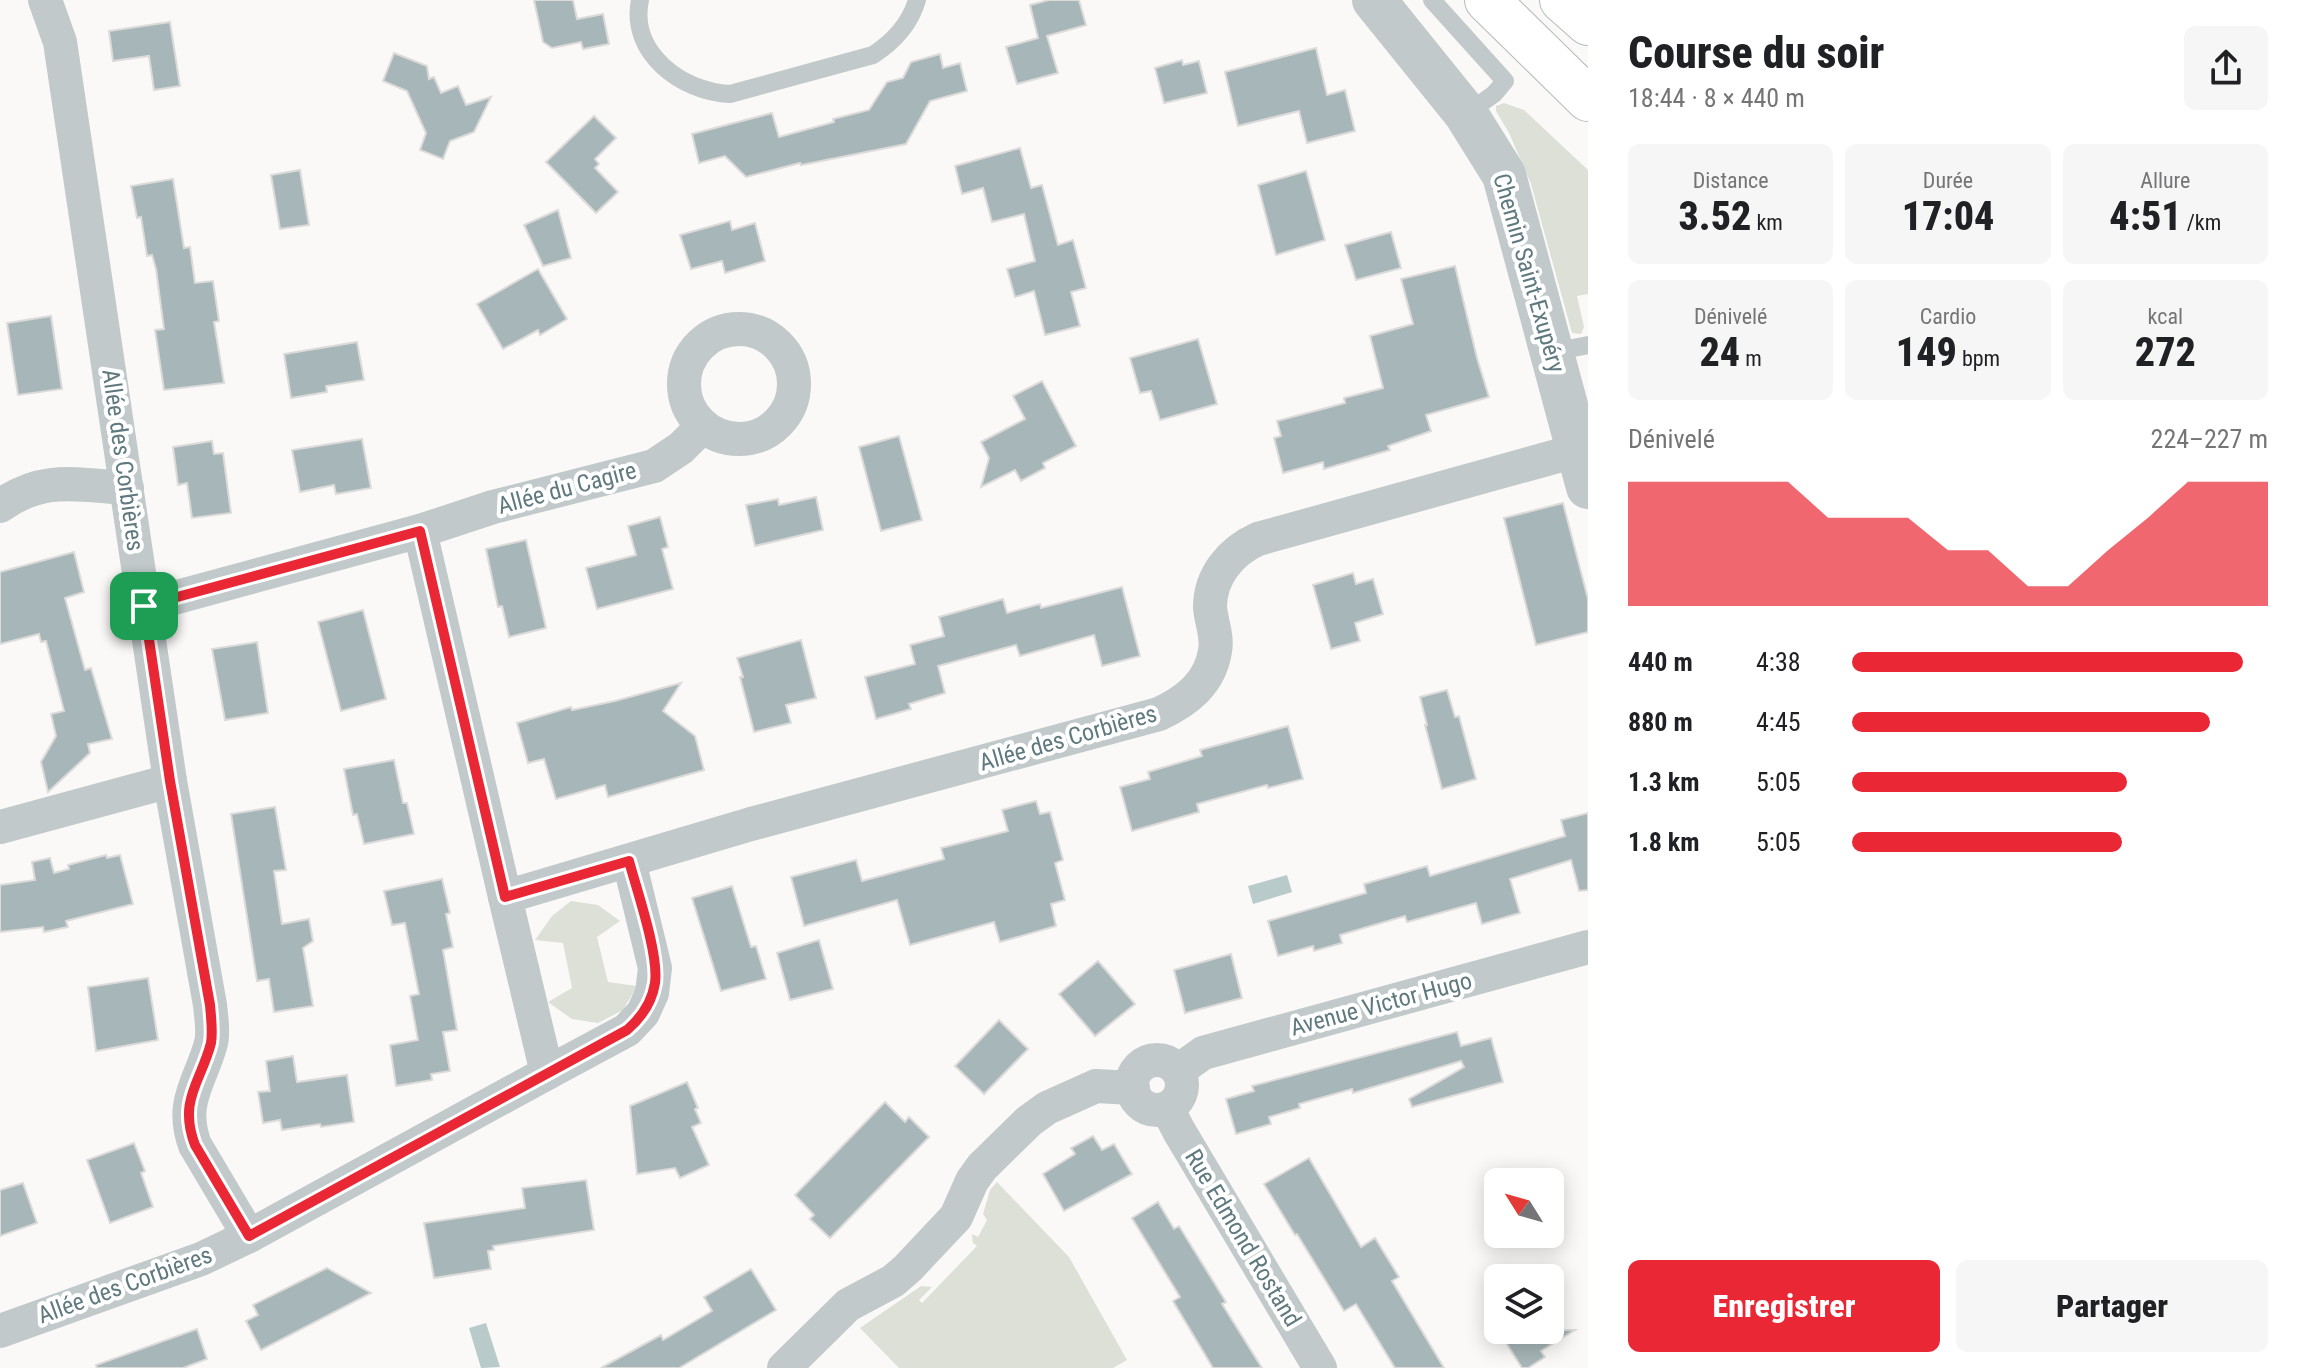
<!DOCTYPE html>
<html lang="fr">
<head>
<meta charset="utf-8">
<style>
  body { margin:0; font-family:"Roboto Condensed",sans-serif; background:#f6f6f6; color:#202124; height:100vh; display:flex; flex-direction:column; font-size:30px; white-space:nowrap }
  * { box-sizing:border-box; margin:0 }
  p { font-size:26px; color:#757577 }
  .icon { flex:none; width:44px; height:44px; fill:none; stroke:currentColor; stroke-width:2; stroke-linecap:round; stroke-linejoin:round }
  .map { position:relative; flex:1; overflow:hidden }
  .panel { display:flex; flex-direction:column; background:#fff; width:720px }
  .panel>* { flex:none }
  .needle { width:52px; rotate:307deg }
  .fabs { position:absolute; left:1484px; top:1168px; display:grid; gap:16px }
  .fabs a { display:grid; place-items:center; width:80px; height:80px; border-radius:12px; background:#fff; box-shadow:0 4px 20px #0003; font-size:40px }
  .pin { position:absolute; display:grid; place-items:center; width:68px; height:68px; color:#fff; margin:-34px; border-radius:16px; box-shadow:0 4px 12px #0006 }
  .round { display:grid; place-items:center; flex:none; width:84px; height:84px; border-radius:12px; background:#f6f6f6 }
  .summary { display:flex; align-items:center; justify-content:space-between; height:136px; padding:0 40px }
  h1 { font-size:44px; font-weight:800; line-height:60px }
  .metrics { display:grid; grid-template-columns:repeat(3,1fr); gap:12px; height:136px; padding:8px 40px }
  .metrics div { display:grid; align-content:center; border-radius:12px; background:#f6f6f6; text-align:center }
  .metrics b { font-size:40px; font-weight:800 }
  .metrics small { font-size:22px; font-weight:400 }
  .metrics p { font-size:22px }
  .chart { height:224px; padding:16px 40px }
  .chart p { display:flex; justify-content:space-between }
  .chart svg { width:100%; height:144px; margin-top:8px; fill:#ea2734; opacity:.7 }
  .button { display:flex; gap:16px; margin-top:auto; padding:16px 40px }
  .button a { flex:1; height:92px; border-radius:12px; background:#ea2734; color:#fff; font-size:32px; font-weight:800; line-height:92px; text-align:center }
  .button a+a { background:#f6f6f6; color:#202124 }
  ul { padding:0 40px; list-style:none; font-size:26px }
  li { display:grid; grid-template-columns:128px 96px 1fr; align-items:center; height:60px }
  li i { height:20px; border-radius:10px; background:#ea2734 }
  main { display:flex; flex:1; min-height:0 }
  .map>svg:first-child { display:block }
  .green { fill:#dce0d6 }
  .water { fill:#b8caca }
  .building { fill:#a7b6b8; stroke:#dcdbda; stroke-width:2 }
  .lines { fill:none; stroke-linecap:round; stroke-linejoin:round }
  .trunk-casing { stroke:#b4bcbd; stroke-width:46 }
  .service { stroke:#c1c9ca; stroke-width:18 }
  .minor { stroke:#c1c9ca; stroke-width:34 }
  .tertiary { stroke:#c1c9ca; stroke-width:44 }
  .trunk { stroke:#fff; stroke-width:44 }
  .route-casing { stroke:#fff; stroke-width:16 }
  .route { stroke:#ea2734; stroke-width:10 }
  .labels { text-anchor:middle; stroke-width:8; stroke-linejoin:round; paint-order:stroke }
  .street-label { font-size:24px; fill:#5f797e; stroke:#fff }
</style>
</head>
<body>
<main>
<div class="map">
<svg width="1588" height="1368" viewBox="0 0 1588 1368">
  <rect width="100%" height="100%" fill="#faf9f8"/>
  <g class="green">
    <polygon points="1504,103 1524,110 1588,170 1588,294 1577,296 1584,327 1581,334 1572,333 1531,184 1509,133 1496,111 1496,106"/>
    <polygon points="571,901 598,905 620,921 597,937 608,982 637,986 623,1010 598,1023 572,1019 548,1002 572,988 563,943 535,940 552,916"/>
    <polygon points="997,1182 1069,1257 1127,1360 1113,1368 899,1368 860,1328 921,1286 932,1287 919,1300 922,1303 977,1246 973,1243 972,1234 978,1237 987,1220 983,1214 990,1190"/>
  </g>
  <g class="water">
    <polygon points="1287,875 1292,892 1253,904 1248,886"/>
    <polygon points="486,1323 500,1367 481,1368 469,1328"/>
  </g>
  <g class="building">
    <polygon points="534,0 573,0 577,19 603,14 609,44 583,49 581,42 552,48 543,42"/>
    <polygon points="1049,0 1079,0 1086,25 1047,36 1058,73 1017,84 1006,47 1038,38 1030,5"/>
    <polygon points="170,22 180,86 154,90 149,56 113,61 109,31"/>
    <polygon points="1316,48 1327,95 1345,90 1355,131 1307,143 1299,111 1238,126 1225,72"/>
    <polygon points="394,53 427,66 429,79 434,77 441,93 458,86 466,105 491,97 474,132 450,141 443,159 420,150 426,133 407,91 383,81"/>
    <polygon points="940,54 943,68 960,63 967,91 930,101 906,144 801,165 800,163 746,177 725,156 699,163 692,134 772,113 779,137 834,122 833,119 869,110 887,82 903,78 911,62"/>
    <polygon points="1182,60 1183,65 1199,61 1207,93 1164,103 1155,68"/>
    <polygon points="594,116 616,138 595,159 599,164 595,168 618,192 596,213 546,162"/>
    <polygon points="1020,148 1031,188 1042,185 1058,245 1073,240 1086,288 1071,292 1080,326 1045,335 1034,291 1015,297 1007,269 1035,261 1024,214 992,222 983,188 962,194 955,166"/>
    <polygon points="300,170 309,225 280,229 271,175"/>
    <polygon points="1306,171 1325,240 1276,255 1258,185"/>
    <polygon points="173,179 184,248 190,247 195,283 213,281 219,321 214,322 224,383 164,390 155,330 164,329 156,269 152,255 147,256 141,217 137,218 131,186"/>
    <polygon points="558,210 571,258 543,266 524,225"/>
    <polygon points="730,221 732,230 755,223 765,261 725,273 722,261 691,269 680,235"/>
    <polygon points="1391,232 1401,268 1356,280 1345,245"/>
    <polygon points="1455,266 1477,358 1489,397 1426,415 1431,431 1388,446 1390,450 1324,469 1323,462 1283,473 1274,438 1281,436 1277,421 1345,403 1344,398 1383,388 1370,336 1413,324 1401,279"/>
    <polygon points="538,269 567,319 540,335 538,330 503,349 477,304"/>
    <polygon points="51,316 62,389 18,395 7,323"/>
    <polygon points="1198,339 1217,404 1160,420 1151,391 1140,393 1130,358"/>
    <polygon points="357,342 364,380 326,386 327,392 291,398 284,354"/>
    <polygon points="1042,381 1076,446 1043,463 1045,468 1021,481 1015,470 981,487 989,458 981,442 1025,419 1013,396"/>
    <polygon points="899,436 922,520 881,531 859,447"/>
    <polygon points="362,439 371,488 336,494 334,485 300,492 292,450"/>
    <polygon points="212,441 214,454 223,453 231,513 192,518 187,483 178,485 173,447"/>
    <polygon points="816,497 823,530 755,546 746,505 778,499 779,505"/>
    <polygon points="1563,503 1588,599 1588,632 1536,645 1504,518"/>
    <polygon points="660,517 668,547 662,549 673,589 597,609 586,568 636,555 628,526"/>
    <polygon points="526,540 546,628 509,637 502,606 498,607 486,549"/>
    <polygon points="74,552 84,592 65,598 85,670 91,668 112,739 88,744 90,753 48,792 41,762 56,736 51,714 64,711 46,641 41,642 39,634 0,644 0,572"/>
    <polygon points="1353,573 1356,584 1373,579 1383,614 1355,623 1360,641 1331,649 1313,585"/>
    <polygon points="1122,587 1140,656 1102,666 1094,635 1020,656 1016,645 938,666 945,693 909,704 911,709 876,719 865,677 915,664 910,645 944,636 939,617 1003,599 1007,613 1040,604 1041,608"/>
    <polygon points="363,610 386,699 341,711 318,622"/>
    <polygon points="801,640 816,698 786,705 791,723 754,732 740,677 743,677 737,658"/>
    <polygon points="257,642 268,713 225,720 212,649"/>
    <polygon points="681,683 663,711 695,736 704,770 608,797 605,785 556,799 544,759 528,763 517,723 571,707 572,710 615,701"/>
    <polygon points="1447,690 1455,717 1459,716 1476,779 1442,789 1425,725 1427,725 1420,697"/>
    <polygon points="1288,726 1303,779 1268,788 1267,785 1197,804 1199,812 1132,831 1120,787 1150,779 1148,772 1202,756 1200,750"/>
    <polygon points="394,760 403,803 407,803 414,834 364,844 357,814 353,815 344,769"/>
    <polygon points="1036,801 1040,814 1050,812 1063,860 1055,863 1065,900 1051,904 1056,926 1000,942 994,922 910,945 897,900 804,926 791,877 856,860 862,881 944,859 941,848 1008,831 1002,810"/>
    <polygon points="275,807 286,870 274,871 282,924 309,919 313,941 303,948 313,1006 274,1012 269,979 257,981 231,814"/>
    <polygon points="1588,813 1588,890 1579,891 1571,860 1510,879 1520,913 1482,924 1476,903 1407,922 1405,916 1340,935 1342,943 1314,951 1313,946 1278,956 1268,921 1366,893 1364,884 1427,866 1430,876 1565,836 1561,820"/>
    <polygon points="106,855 107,858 120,855 133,904 66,921 68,927 44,932 43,927 0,932 0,885 35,880 32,862 50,858 54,873 69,869 68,865"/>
    <polygon points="442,879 450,913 446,914 453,947 443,950 457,1030 443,1032 450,1071 431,1074 432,1080 396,1086 390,1045 418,1040 410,996 419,994 405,923 392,925 384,891"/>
    <polygon points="732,886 751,947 756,946 766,979 721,991 692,898"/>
    <polygon points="819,940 833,989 790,1000 777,953"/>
    <polygon points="1231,954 1242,998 1185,1013 1174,970"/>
    <polygon points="1098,961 1135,1004 1095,1036 1059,994"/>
    <polygon points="148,978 158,1040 96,1051 88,987"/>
    <polygon points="999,1020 1028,1049 984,1094 955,1066"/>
    <polygon points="1457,1032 1461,1046 1491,1038 1503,1082 1412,1107 1409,1099 1464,1067 1461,1061 1353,1093 1352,1089 1299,1104 1300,1108 1269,1117 1271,1124 1236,1134 1226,1099 1254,1091 1252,1086"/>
    <polygon points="293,1056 297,1082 347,1075 354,1122 321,1127 320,1124 282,1130 280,1120 263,1123 258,1092 270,1091 266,1061"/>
    <polygon points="687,1082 698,1108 695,1109 701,1123 692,1127 709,1165 680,1178 675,1168 637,1174 630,1106"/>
    <polygon points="885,1102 905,1122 909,1117 929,1137 830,1238 810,1219 814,1215 795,1195"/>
    <polygon points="1093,1136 1102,1150 1114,1144 1132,1174 1064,1211 1043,1174 1075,1154 1071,1148"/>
    <polygon points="134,1143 145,1171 141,1173 153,1207 110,1223 87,1160"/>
    <polygon points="1309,1158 1361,1247 1375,1238 1399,1277 1392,1281 1444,1368 1395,1368 1356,1304 1344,1311 1297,1234 1295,1235 1264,1184"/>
    <polygon points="586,1180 594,1230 493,1246 494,1250 488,1251 491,1269 434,1278 424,1223 525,1208 522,1188"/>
    <polygon points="23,1183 37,1223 0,1236 0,1190"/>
    <polygon points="1158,1202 1174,1229 1179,1226 1226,1302 1222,1304 1262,1368 1213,1368 1173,1301 1180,1297 1132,1218"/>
    <polygon points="327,1268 371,1293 261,1350 246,1321 258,1315 253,1305"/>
    <polygon points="751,1269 776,1310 679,1368 601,1368 661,1335 663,1340 712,1311 704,1297"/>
    <polygon points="197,1329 207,1359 183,1368 97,1368 96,1365"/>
    <polygon points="1498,1330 1575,1330 1541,1351 1545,1357 1528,1368 1522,1368"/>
  </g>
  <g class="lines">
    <g class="trunk-casing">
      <g id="trunk">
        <polyline points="1487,0 1588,99"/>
        <polyline points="1562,0 1588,23"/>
      </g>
    </g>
    <g class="service">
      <path d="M640,0C629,53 682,92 730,94L873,55C893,42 910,24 917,0"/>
      <polyline points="1432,0 1505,81 1494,94 1466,114"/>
      <polyline points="1553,352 1588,345"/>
    </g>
    <g class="minor">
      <path d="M45,0L60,42L170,781L210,1005C211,1017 214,1031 211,1043C201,1081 179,1102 195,1145L249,1236L547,1073L505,897L751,824L1159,714C1187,701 1210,683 1215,651C1218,636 1211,622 1210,607C1210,576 1231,551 1258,539L1579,450"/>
      <circle cx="739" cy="384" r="55"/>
      <path d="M0,506C43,475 77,485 127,488"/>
      <polyline points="420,531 505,897"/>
      <polyline points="144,606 420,531 493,507 654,466 681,448 703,426"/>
      <polyline points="0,827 170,781"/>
      <circle cx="1157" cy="1085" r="25"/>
      <polyline points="1178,1071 1203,1053 1588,947"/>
      <polyline points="547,1073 627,1030 643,1013 652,993 655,968 629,861"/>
      <polyline points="1167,1108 1179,1131 1320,1368"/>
      <polyline points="0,1331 201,1259 249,1236"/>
      <polyline points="784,1368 848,1305 893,1281 908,1268 956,1217 972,1181 982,1167 1029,1121 1047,1108 1096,1086 1133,1088"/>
    </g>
    <polyline class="tertiary" points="1374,0 1466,114 1504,175 1588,487"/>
    <use href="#trunk" class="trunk"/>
  </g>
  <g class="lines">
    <g class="route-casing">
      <path id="route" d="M420,531L505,897L629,861C637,891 659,954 655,983C652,1002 641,1018 627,1030L249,1236L195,1145C178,1100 201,1082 211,1043C213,1031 211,1017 210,1005L170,781L144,606Z"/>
    </g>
    <use href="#route" class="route"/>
  </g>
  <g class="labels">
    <g class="street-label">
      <text transform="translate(1529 273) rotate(74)" y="8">Chemin Saint-Exupéry</text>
      <text transform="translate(123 460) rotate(82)" y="8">Allée des Corbières</text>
      <text transform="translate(567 488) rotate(-15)" y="8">Allée du Cagire</text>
      <text transform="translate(1068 738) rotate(-16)" y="8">Allée des Corbières</text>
      <text transform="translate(1381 1004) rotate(-15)" y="8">Avenue Victor Hugo</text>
      <text transform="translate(1243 1238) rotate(59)" y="8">Rue Edmond Rostand</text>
      <text transform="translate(125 1285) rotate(-20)" y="8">Allée des Corbières</text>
    </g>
  </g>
</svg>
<div class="fabs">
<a><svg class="needle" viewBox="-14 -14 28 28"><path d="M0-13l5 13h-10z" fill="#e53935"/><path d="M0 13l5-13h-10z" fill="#757577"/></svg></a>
<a><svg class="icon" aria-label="layers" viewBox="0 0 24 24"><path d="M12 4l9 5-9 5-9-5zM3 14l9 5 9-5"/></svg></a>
</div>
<div class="pin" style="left:144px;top:606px;background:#1e9e55"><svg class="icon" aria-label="arrive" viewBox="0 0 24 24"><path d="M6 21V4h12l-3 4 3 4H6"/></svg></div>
</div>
<section class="panel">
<div class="summary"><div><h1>Course du soir</h1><p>18:44 · 8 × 440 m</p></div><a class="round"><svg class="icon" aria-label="share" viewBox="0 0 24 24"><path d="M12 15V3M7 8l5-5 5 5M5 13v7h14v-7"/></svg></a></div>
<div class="metrics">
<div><p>Distance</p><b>3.52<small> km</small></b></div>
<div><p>Durée</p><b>17:04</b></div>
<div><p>Allure</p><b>4:51<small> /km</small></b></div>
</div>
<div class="metrics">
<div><p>Dénivelé</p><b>24<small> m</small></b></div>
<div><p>Cardio</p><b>149<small> bpm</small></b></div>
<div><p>kcal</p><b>272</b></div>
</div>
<div class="chart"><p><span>Dénivelé</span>224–227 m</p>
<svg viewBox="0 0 160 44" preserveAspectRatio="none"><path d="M0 44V6L10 6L20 6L30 6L40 6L50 17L60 17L70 17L80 27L90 27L100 38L110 38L120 27L130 17L140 6L150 6L160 6V44z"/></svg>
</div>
<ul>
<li><b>440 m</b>4:38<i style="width:94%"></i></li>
<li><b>880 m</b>4:45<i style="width:86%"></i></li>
<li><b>1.3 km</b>5:05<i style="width:66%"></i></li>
<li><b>1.8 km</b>5:05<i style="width:65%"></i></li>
</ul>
<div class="button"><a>Enregistrer</a><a>Partager</a></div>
</section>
</main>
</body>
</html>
